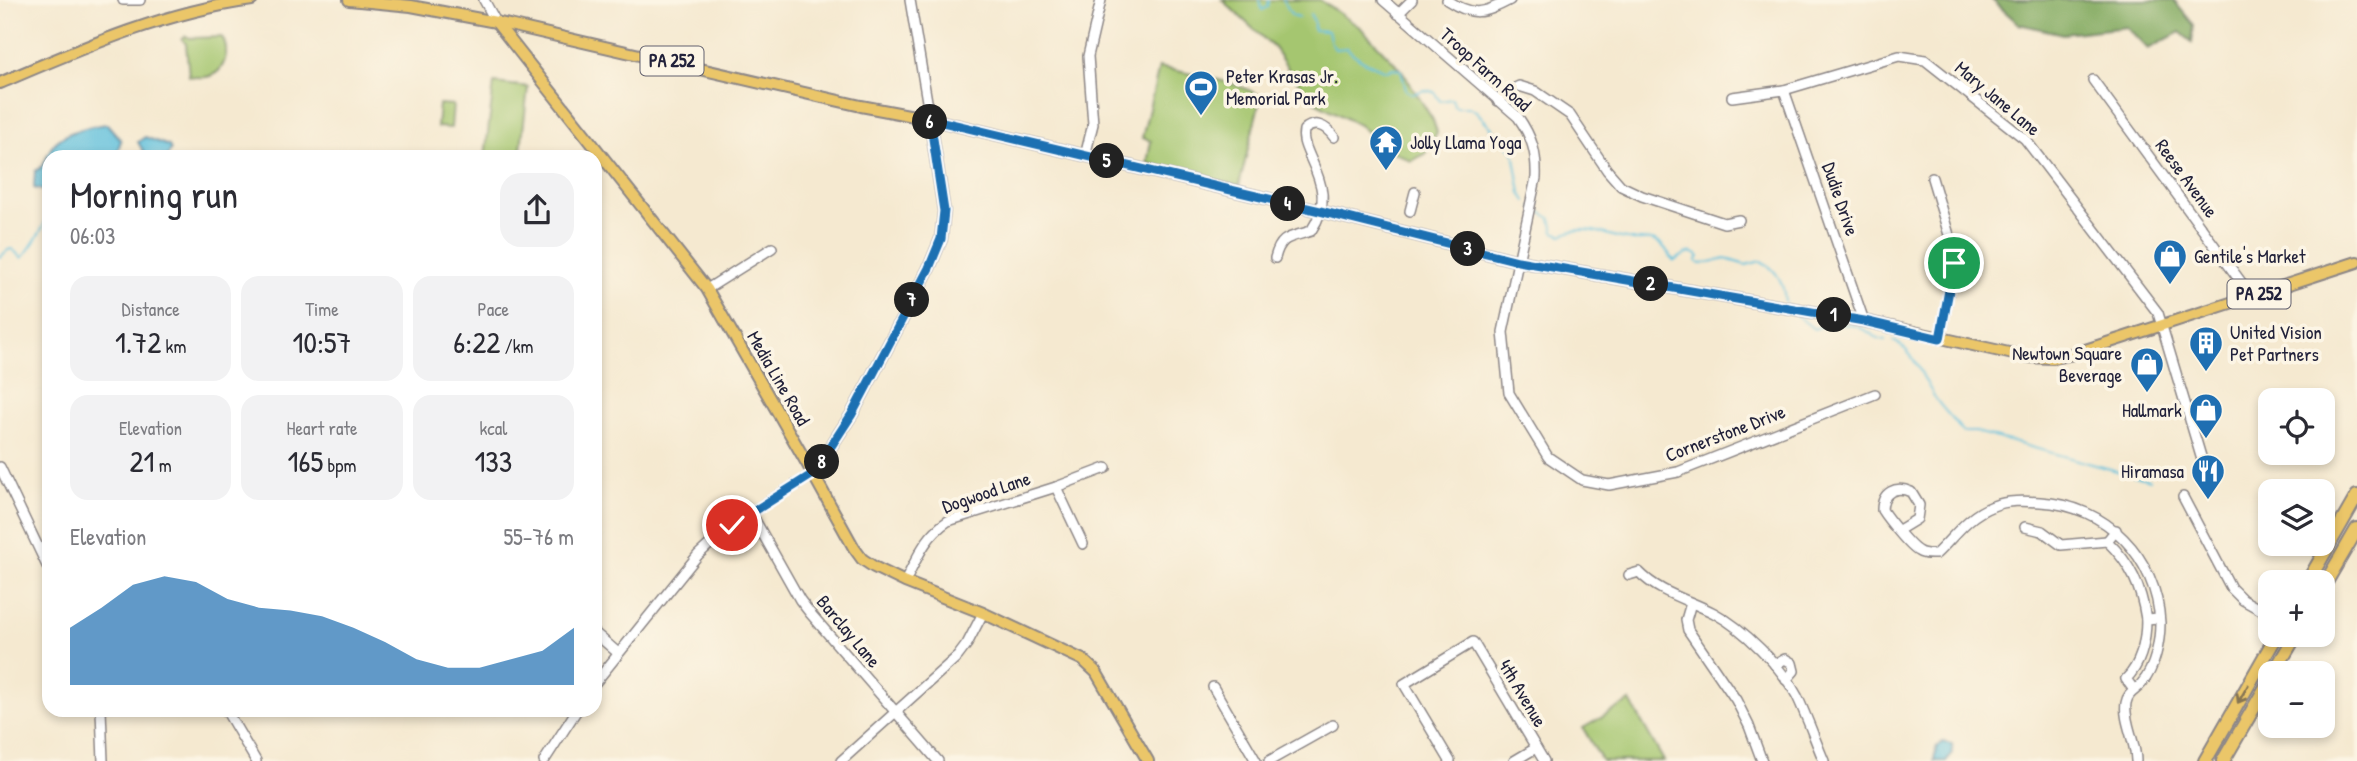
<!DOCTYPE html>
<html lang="en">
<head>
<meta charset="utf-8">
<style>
  body { margin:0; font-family:"Patrick Hand",sans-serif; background:#f2f2f3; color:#2b2b33; height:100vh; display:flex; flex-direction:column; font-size:26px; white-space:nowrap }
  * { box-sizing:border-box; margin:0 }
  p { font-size:23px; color:#7c7c81 }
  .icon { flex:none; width:38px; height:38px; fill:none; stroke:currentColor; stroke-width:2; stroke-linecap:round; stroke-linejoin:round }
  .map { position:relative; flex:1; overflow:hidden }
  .side { position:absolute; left:42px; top:150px; width:560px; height:567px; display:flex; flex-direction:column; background:#fff; border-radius:21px; box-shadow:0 4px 10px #0003 }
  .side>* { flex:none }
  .fabs { position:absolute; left:2258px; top:388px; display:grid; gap:14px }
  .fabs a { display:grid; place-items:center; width:77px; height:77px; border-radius:14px; background:#fff; box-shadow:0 4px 10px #0003; font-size:35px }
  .pin { position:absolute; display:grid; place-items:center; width:60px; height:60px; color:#fff; margin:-30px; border:4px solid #fff; border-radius:50%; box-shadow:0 2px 7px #0007 }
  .km { position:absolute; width:35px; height:35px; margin:-18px; border-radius:50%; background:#222; color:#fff; font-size:19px; line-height:35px; text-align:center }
  .round { display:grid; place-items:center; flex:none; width:74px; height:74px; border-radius:21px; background:#f2f2f3 }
  .overview { display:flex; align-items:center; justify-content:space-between; height:119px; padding:0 28px }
  h1 { font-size:38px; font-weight:600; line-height:52px }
  .stats { display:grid; grid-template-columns:repeat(3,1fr); gap:10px; height:119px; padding:7px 28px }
  .stats div { display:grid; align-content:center; border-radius:18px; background:#f2f2f3; text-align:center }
  .stats b { font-size:30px; font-weight:600 }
  .stats small { font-size:19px; font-weight:400 }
  .stats p { font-size:19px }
  .chart { height:196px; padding:14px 28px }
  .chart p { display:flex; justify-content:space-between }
  .chart svg { width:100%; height:126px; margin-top:7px; fill:#1f6fb2; opacity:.7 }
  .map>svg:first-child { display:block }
  .green { fill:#a5c66f; stroke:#647455; stroke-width:2 }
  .forest { fill:#84ab62; stroke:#53664e; stroke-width:2 }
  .water { fill:#5ec0dd; stroke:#40718c; stroke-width:2 }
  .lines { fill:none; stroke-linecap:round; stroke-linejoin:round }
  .stream { stroke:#5ec0dd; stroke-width:2 }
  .minor-casing { stroke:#8c8686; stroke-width:12 }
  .major-casing { stroke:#8c8686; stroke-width:14 }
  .highway-casing { stroke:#8c8686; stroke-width:16 }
  .minor { stroke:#fff; stroke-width:9 }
  .major { stroke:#ebc669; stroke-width:10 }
  .highway { stroke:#ebc669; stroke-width:12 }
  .oneway { stroke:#867452 }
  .route-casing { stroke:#fff; stroke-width:14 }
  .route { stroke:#1f6fb2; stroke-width:9 }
  .labels { text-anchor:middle; stroke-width:7; stroke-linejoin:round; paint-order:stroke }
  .shield { fill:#fcf5e5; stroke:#63616e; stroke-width:2 }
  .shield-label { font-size:18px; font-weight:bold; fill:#22223b }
  .street-label { font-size:19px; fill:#22223b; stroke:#fcf5e5 }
  .poi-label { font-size:19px; fill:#22223b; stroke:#fcf5e5; text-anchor:start }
</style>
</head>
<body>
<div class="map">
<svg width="2357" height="761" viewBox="0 0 2357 761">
  <rect width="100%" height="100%" fill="#fcf5e5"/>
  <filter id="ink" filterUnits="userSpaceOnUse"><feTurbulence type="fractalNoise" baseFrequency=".0143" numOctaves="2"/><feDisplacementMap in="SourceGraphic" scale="14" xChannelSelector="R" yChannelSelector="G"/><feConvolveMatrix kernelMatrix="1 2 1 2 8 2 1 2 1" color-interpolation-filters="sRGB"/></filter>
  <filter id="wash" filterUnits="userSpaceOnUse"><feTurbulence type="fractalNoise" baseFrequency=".00686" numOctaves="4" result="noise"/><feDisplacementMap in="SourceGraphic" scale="28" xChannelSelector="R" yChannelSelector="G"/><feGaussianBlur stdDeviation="1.57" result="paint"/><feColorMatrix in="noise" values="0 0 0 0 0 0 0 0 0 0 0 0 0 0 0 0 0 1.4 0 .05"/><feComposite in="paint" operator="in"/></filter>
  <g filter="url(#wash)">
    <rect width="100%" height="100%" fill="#f5e9d0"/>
    <g class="green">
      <polygon points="1222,0 1320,0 1361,28 1401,69 1433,120 1437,132 1426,153 1411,161 1386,148 1359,125 1315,102 1293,76 1274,48"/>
      <path d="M186,36L190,38L222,37C231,51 225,74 206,77C200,78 194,77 189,76L186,44L182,39Z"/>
      <path d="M1159,67C1192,75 1231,79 1261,96L1239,186L1147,163L1151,141L1142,138Z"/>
      <polygon points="494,83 528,87 520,157 485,157"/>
      <polygon points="439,104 453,105 451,128 437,127"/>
      <polygon points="1630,701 1664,761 1602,761 1583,728"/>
    </g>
    <polygon class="forest" points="1992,0 2173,0 2194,25 2192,42 2180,32 2148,49 2127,27 2063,34 2019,24"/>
    <g class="water">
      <path d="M107,124L121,140L116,157L49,158V192L34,188L35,171C47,167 46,153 54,144C66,131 91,126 107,124Z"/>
      <polygon points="145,137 169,146 171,150 167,157 146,156 138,142"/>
      <polygon points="1942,742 1952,744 1953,753 1946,761 1934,761 1936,748"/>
    </g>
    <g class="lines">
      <g class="stream">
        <polyline points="1259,0 1262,10 1268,7 1269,0"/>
        <polyline points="1283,0 1292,15 1299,17"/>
        <path d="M1310,14L1314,21V30L1328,31L1331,43L1335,49L1347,48C1358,60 1372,66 1387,71L1393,68L1401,70L1406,90L1413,94L1424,90L1434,92L1440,101L1452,99L1455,107H1469L1476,111L1514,152L1521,193L1526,201"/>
        <path d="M1532,207L1551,218L1554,232L1562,235C1586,222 1609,238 1633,240C1640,241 1648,238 1655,241C1664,244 1669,254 1674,261C1683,257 1690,247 1699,257L1696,261L1700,264L1726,259L1746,265L1761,261C1778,270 1784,284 1785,302"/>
        <path d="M0,257L8,250L12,249L22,258C31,248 48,222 49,210"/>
        <path d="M1795,314L1814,329C1830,322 1848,322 1865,330C1872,334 1876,339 1885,340"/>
        <path d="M1893,341C1915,349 1924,384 1938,402C1946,413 1956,421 1962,432H1976L2150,480"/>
      </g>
    </g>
  </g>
  <g filter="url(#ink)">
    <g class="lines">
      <g class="minor-casing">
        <g id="minor">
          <polyline points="123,0 140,0"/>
          <polyline points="484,0 496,22"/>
          <polyline points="910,0 930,119"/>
          <path d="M1383,0L1518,117C1532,137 1537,153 1536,178L1503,332L1509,393L1548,457L1582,480L1609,485L1678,472L1875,394"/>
          <path d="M1447,0C1473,17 1483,14 1510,0"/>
          <polyline points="1398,14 1412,0"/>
          <polyline points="2093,80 2252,297"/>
          <polyline points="1784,90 1864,321"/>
          <polyline points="1732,97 1784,90 1899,56 1925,60 2025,139 2158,313 2205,470"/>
          <polyline points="1498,101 1505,93 1519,86 1535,91 1570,115 1607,170 1621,186 1642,196 1724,223 1739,220"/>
          <polyline points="1085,156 1093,124 1088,56 1101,0"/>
          <polyline points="1932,178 1952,245 1954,263 1940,339"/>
          <polyline points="1410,211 1415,192"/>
          <path d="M1275,258C1281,235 1290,238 1311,231C1329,204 1323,185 1310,157C1306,147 1302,140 1304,130C1315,120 1326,126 1334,137"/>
          <polyline points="707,289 772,248"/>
          <polyline points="0,467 49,570"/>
          <polyline points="1056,487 1083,544"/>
          <polyline points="2183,497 2231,588 2243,600 2270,615"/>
          <polyline points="751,513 800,600 810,613 938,761"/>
          <polyline points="2025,527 2042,531 2061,545 2107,541"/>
          <path d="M1899,530L1917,519L1919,505L1911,492C1896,485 1882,492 1882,510C1887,518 1910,547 1918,551C1923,555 1930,554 1936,554C1955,536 1967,516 1993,506C2008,500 2024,501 2040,502C2106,505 2157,557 2160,623C2160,642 2155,668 2142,683C2136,691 2128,692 2126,703C2123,720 2136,742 2136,761"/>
          <path d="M2116,530L2107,541C2131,564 2141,587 2146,619L2159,618"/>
          <path d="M1629,575L1639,572C1659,593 1689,600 1714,613C1744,629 1781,666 1797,696C1807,717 1815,740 1824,761"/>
          <path d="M905,582C917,558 925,536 948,521L1056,487L1106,468"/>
          <polyline points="1691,603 1686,620 1688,630 1736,700 1749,726 1762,761"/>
          <polyline points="595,633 618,653"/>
          <polyline points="1775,665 1785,659 1792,663 1794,671 1786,680"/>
          <path d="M595,683L698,555C732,522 773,499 813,474"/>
          <polyline points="1213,687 1256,761"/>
          <path d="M2134,690L2126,679C2141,664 2146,641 2146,619"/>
          <polyline points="101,710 103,761"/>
          <polyline points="226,710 256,761"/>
          <polyline points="544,761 577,710"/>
          <polyline points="841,761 958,656 967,644 983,613"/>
          <polyline points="1269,761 1333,725"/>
          <polyline points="1450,761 1404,684 1473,642 1544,761"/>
          <polyline points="1514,761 1536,748"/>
        </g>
      </g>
      <g class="major-casing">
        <g id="major">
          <polyline points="349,0 411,6 496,22 861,106 930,119 1320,211 1518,261 1864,321 2027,357 2052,358 2073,354 2357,262"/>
          <polyline points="496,22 707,289 813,474 854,548 862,559 874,567 905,582 983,613 1083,660 1096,672 1148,761"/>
          <path d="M0,83C82,48 163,12 252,0"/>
          <polyline points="813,474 852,414 929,268 941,239 944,211 930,119"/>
        </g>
      </g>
      <g class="highway-casing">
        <g id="highway">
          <polyline points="2307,583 2357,496"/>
          <polyline points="2322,589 2357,529"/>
          <polyline points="2273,674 2296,635"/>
          <polyline points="2205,761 2277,635"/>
          <polyline points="2223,761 2270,680"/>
        </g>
      </g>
      <use href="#minor" class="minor"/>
      <use href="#major" class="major"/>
      <use href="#highway" class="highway"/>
    </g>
    <defs><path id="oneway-shaft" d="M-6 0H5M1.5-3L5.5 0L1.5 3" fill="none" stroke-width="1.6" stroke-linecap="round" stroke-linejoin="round" transform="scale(1.75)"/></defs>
    <use class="oneway" href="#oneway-shaft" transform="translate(2243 694) rotate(120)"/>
  </g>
  <g class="lines" filter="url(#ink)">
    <g class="route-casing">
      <polyline id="route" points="732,525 813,474 852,414 929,268 941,239 944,211 930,119 1320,211 1518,261 1864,321 1940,339 1954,263"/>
    </g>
    <use href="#route" class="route"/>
  </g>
  <defs>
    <g id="stadium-pin" transform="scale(1.75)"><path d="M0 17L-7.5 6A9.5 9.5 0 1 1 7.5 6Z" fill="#1f6fb2" stroke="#fcf5e5"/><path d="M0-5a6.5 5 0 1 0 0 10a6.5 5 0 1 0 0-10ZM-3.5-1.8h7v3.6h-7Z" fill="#fff"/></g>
    <g id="temple-pin" transform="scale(1.75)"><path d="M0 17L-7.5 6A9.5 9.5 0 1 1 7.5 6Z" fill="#1f6fb2" stroke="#fcf5e5"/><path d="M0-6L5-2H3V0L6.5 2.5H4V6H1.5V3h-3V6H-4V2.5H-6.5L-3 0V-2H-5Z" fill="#fff"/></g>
    <g id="shop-pin" transform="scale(1.75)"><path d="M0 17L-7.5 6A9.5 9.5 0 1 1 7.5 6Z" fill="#1f6fb2" stroke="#fcf5e5"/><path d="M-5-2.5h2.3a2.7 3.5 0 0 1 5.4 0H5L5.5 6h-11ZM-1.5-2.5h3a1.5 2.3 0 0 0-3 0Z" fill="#fff"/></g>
    <g id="building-pin" transform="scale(1.75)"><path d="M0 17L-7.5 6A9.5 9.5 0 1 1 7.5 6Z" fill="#1f6fb2" stroke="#fcf5e5"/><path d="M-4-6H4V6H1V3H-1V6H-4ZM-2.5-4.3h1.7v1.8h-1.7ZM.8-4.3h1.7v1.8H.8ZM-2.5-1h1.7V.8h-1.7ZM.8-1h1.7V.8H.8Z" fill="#fff"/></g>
    <g id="restaurant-pin" transform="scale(1.75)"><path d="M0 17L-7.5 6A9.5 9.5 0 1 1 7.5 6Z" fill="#1f6fb2" stroke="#fcf5e5"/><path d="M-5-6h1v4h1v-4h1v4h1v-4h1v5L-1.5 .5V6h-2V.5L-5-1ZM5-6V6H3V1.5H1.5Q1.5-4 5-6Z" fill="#fff"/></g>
  </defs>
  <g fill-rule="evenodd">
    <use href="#stadium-pin" x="1201" y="87"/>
    <use href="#temple-pin" x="1386" y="142"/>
    <use href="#shop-pin" x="2170" y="256"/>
    <use href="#building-pin" x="2206" y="343"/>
    <use href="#shop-pin" x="2147" y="364"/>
    <use href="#shop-pin" x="2206" y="410"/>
    <use href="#restaurant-pin" x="2208" y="471"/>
  </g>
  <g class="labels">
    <g class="shield">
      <rect x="640.5" y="46.5" width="63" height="29" rx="5"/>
      <rect x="2227.5" y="279.5" width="63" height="29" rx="5"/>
    </g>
    <g class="shield-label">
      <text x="672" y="67">PA 252</text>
      <text x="2259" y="300">PA 252</text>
    </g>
    <g class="street-label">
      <text transform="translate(1486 69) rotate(42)" y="7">Troop Farm Road</text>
      <text transform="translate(1998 98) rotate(40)" y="7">Mary Jane Lane</text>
      <text transform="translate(2187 178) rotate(54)" y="7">Reese Avenue</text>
      <text transform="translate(1841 199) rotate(71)" y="7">Dudie Drive</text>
      <text transform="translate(779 378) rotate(60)" y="7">Media Line Road</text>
      <text transform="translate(1725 433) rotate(-21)" y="7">Cornerstone Drive</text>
      <text transform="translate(986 492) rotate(-19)" y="7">Dogwood Lane</text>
      <text transform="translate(849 631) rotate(50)" y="7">Barclay Lane</text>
      <text transform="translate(1523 693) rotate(59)" y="7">4th Avenue</text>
    </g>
    <g class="poi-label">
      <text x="1226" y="83">Peter Krasas Jr.<tspan x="1226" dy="22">Memorial Park</tspan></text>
      <text x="1410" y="149">Jolly Llama Yoga</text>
      <text x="2194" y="263">Gentile's Market</text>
      <text x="2230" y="339">United Vision<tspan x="2230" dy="22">Pet Partners</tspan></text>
      <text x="2122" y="360" text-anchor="end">Newtown Square<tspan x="2122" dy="22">Beverage</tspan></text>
      <text x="2182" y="417" text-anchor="end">Hallmark</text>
      <text x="2184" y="478" text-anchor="end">Hiramasa</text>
    </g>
  </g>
</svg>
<div class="fabs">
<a><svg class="icon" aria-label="locate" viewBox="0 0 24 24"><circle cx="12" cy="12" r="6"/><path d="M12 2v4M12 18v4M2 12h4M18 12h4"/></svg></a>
<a><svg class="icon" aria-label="layers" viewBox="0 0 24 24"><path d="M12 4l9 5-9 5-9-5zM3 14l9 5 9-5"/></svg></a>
<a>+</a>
<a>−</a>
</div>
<div class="pin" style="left:1954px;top:263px;background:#1e9e55"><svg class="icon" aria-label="arrive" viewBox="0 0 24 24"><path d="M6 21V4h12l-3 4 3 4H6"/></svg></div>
<div class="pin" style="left:732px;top:525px;background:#d93025"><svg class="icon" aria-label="check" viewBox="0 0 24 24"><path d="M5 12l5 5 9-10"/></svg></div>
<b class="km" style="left:1834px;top:315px">1</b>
<b class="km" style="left:1651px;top:284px">2</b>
<b class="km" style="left:1468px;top:249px">3</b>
<b class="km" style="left:1288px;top:204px">4</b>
<b class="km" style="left:1107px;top:161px">5</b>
<b class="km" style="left:930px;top:122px">6</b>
<b class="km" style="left:912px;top:300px">7</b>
<b class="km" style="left:822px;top:462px">8</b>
<section class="side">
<div class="overview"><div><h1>Morning run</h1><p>06:03</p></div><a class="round"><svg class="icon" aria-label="share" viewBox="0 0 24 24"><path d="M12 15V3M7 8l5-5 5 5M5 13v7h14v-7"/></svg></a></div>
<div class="stats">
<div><p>Distance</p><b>1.72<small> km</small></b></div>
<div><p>Time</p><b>10:57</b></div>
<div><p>Pace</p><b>6:22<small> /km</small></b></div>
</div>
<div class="stats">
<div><p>Elevation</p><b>21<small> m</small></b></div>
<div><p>Heart rate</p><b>165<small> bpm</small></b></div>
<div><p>kcal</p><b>133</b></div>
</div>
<div class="chart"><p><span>Elevation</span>55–76 m</p>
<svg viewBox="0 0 160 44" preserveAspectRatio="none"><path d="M0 44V24L10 17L20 9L30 6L40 8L50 14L60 17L70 18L80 20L90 24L100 29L110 35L120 38L130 38L140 35L150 32L160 24V44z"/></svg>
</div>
</section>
</div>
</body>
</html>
